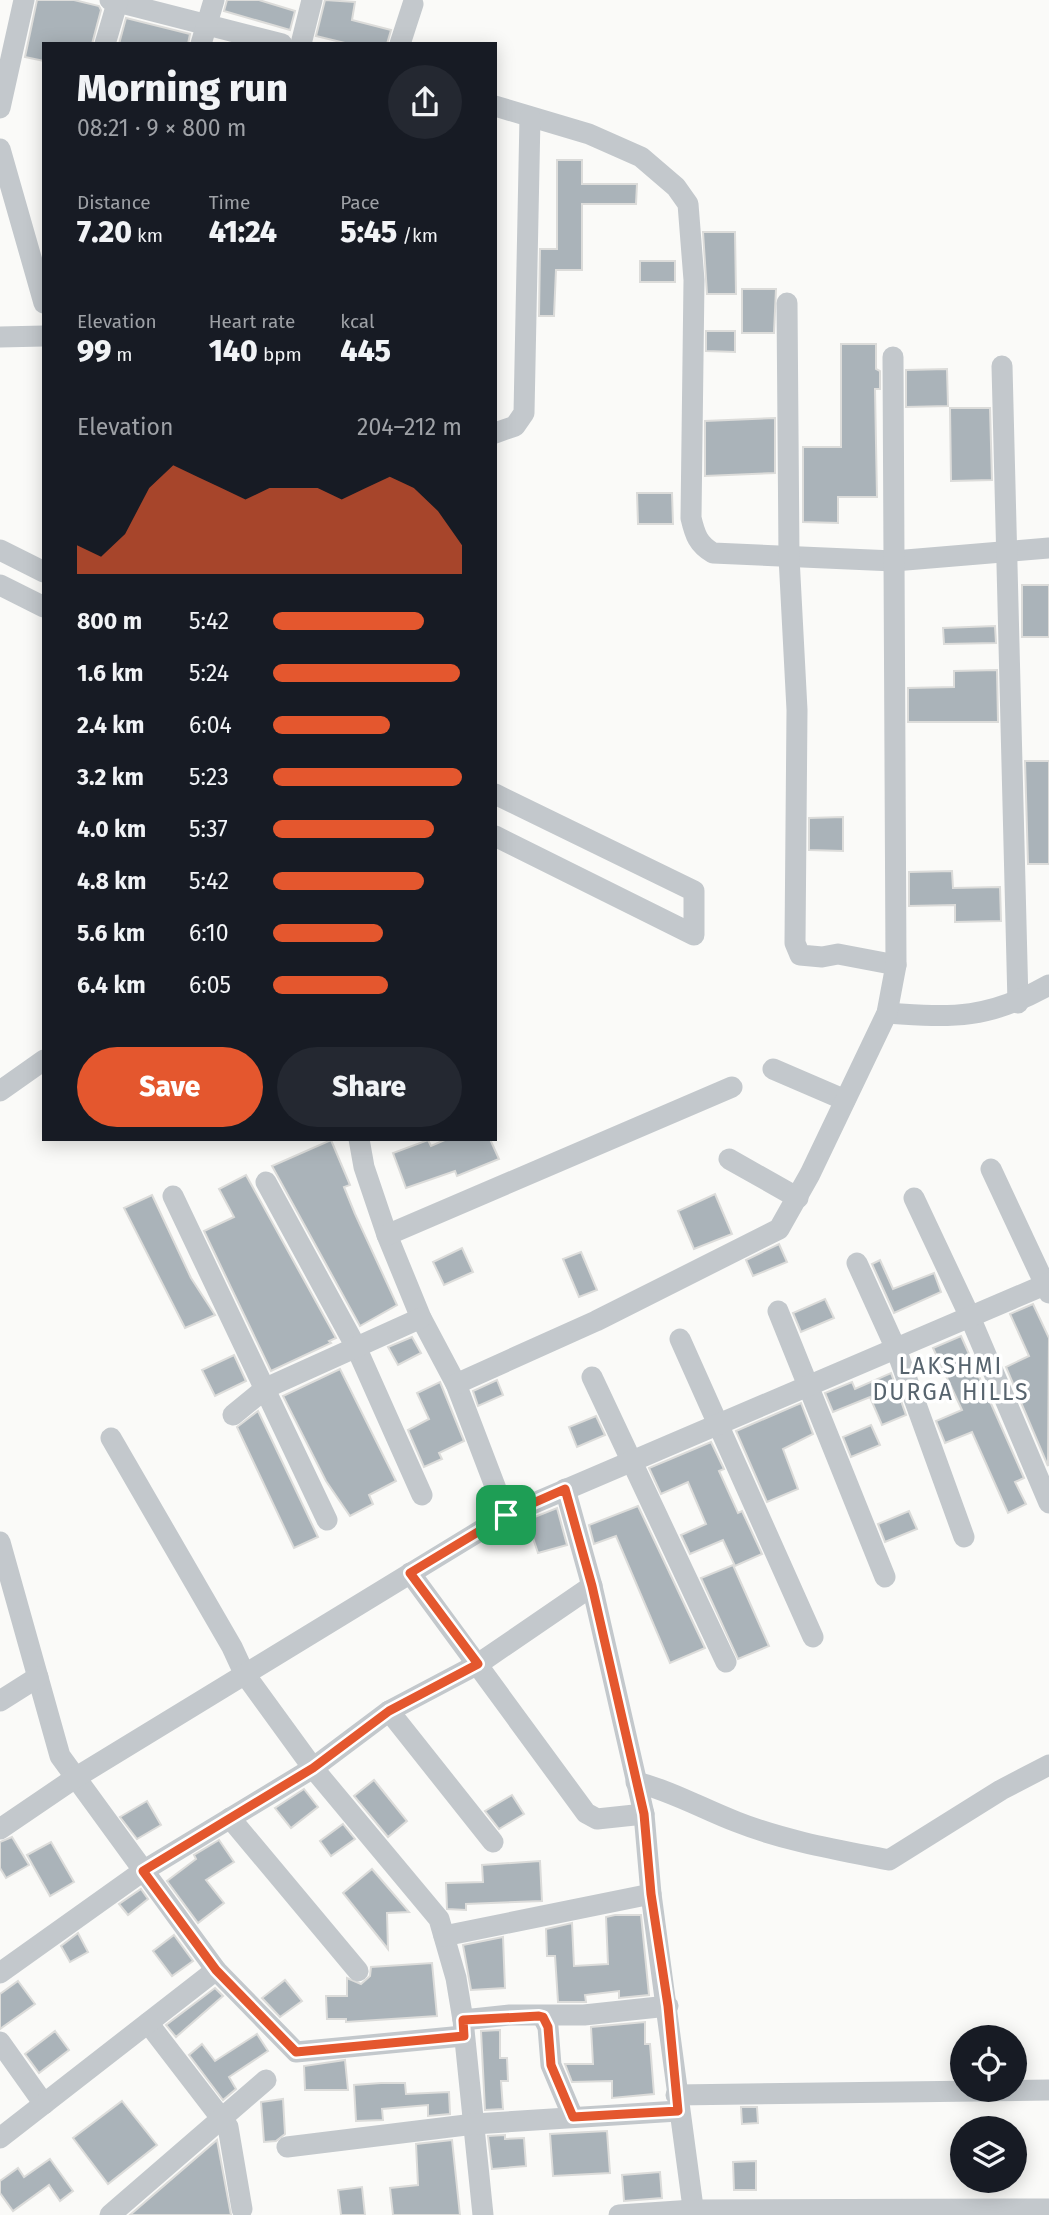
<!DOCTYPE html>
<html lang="en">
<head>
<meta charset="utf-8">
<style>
  body { margin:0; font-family:"Fira Sans",sans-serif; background:#242831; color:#f1f3f6; height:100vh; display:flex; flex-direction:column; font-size:26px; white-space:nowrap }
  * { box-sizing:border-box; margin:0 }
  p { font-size:23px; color:#9ea1a6 }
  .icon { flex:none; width:38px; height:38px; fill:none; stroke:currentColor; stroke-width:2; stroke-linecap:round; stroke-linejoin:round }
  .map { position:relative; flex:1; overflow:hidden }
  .details { position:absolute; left:42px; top:42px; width:455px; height:1099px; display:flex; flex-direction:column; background:#171b24; border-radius:0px; box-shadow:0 4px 18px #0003 }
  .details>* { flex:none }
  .tools { position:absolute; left:950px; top:2025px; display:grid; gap:14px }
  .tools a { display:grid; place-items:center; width:77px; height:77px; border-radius:50%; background:#171b24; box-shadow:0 4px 18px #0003; font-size:35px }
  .pin { position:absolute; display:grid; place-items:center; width:60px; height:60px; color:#fff; margin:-30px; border-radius:14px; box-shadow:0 4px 10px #0006 }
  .round { display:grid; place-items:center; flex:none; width:74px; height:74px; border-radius:37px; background:#242831 }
  .overview { display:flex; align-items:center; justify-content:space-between; height:119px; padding:0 35px }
  h1 { font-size:38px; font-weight:800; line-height:52px }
  .metrics { display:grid; grid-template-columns:repeat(3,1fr); gap:10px; height:119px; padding:7px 35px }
  .metrics div { display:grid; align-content:center }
  .metrics b { font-size:30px; font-weight:800 }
  .metrics small { font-size:19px; font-weight:400 }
  .metrics p { font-size:19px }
  .chart { height:196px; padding:14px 35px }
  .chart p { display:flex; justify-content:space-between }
  .chart svg { width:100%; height:126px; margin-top:7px; fill:#e4572e; opacity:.7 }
  .primary-button { display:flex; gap:14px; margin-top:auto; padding:14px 35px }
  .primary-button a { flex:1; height:80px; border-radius:42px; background:#e4572e; color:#fff; font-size:28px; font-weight:800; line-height:80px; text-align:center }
  .primary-button a+a { background:#242831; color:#f1f3f6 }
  ul { padding:0 35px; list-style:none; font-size:23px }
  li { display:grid; grid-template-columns:112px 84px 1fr; align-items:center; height:52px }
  li i { height:18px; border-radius:9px; background:#e4572e }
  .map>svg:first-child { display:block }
  .building { fill:#aab3b9; stroke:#dcdcda; stroke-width:2 }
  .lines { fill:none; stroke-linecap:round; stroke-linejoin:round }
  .minor { stroke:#c3c8cc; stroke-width:21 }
  .route-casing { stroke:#fff; stroke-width:14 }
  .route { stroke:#e4572e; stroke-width:9 }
  .labels { text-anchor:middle; stroke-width:7; stroke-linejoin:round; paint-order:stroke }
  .neighbourhood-label { font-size:23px; letter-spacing:2px; fill:#57646e; stroke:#fff }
</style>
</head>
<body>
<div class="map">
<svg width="1049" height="2215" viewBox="0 0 1049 2215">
  <rect width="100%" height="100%" fill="#fafaf8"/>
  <g class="building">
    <polygon points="37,0 74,0 99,6 101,10 92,44 44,44 44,61 25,57"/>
    <polygon points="227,0 259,0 295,11 290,30 224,11"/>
    <polygon points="325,0 355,2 352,20 391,30 387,44 349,44 316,36"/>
    <polygon points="126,18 190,34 188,44 119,44"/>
    <polygon points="557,160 582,160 582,184 637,184 636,204 582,204 582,270 556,270 554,316 539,316 540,249 557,249"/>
    <polygon points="703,232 735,232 736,294 707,294"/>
    <rect x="640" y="261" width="35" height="21"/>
    <polygon points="742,289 776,289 774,333 742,333"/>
    <polygon points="706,331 735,331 735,352 706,351"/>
    <polygon points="841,344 876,344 876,369 880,371 880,389 875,389 877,497 838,497 838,523 803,522 803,447 841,447"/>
    <polygon points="947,369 948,406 906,407 906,370"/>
    <polygon points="950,408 990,408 992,480 951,481"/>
    <polygon points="775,418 775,473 705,476 705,421"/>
    <polygon points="637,493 672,493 673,524 638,524"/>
    <rect x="1022" y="585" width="27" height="52"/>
    <polygon points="995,626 996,643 944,644 943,628"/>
    <polygon points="997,670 998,722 908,722 908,688 954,687 954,671"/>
    <polygon points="1025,761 1049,761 1049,864 1028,864"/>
    <polygon points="843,817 843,851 809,850 809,818"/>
    <polygon points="952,871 953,888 1000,887 1001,921 955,922 955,905 909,906 909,872"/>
    <polygon points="447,1139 490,1139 499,1159 457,1176 455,1171 406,1188 393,1153 428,1140 431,1146"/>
    <polygon points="331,1140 350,1185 344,1187 355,1214 397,1305 360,1326 272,1166"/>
    <polygon points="246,1175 336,1338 329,1341 331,1343 271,1371 204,1231 234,1217 219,1189"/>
    <polygon points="715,1194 732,1234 694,1249 678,1211"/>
    <polygon points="152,1195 191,1278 215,1315 185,1328 124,1208"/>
    <polygon points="779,1244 787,1262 753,1276 746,1260"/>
    <polygon points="462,1248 473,1272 444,1285 433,1262"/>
    <polygon points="581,1252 597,1290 579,1297 563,1259"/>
    <polygon points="880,1260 893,1289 934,1273 941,1292 894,1313 872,1264"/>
    <polygon points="825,1299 834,1318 801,1332 793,1313"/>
    <polygon points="1033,1304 1049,1338 1048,1466 1006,1367 1029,1356 1010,1314"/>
    <polygon points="961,1336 1024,1478 1015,1482 1026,1504 1008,1513 972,1432 945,1443 936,1421 962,1410 933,1348"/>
    <polygon points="412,1337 421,1353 398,1365 388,1347"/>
    <polygon points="234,1355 246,1381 215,1396 202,1370"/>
    <polygon points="340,1369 396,1481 369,1495 373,1504 350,1516 326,1481 283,1396"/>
    <polygon points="891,1373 906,1415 882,1425 870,1397 833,1412 825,1393 852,1382 855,1389"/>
    <polygon points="497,1380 503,1395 478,1406 473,1391"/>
    <polygon points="440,1382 464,1441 439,1453 442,1459 424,1467 408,1430 429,1419 417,1393"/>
    <polygon points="801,1403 813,1434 783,1449 798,1489 767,1502 736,1431"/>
    <polygon points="258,1411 318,1537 294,1548 237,1427"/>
    <polygon points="596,1416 605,1435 577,1447 569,1427"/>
    <polygon points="871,1425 880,1445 851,1457 843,1437"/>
    <polygon points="711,1442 724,1469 719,1471 738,1513 742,1511 762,1554 735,1566 723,1540 690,1554 681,1535 706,1524 688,1482 661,1494 649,1468"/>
    <polygon points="638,1506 705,1648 670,1663 616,1536 594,1544 589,1525"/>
    <polygon points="557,1508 567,1545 538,1553 527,1520"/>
    <polygon points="909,1511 917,1529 885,1542 878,1524"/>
    <polygon points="733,1565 769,1646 738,1659 701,1578"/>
    <polygon points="374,1780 407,1821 388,1837 354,1796"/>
    <polygon points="304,1789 318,1807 291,1828 275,1808"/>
    <polygon points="512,1795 524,1814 499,1829 485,1811"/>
    <polygon points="147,1801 161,1825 137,1839 120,1817"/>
    <polygon points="343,1824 355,1839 331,1856 320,1841"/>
    <polygon points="12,1837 29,1865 6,1878 0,1868 0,1842"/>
    <polygon points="219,1840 234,1862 206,1880 224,1903 198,1923 167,1881 196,1859 194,1855"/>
    <polygon points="51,1842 74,1882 50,1896 27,1855"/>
    <polygon points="540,1861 542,1901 466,1904 466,1910 447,1909 446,1883 483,1882 482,1865"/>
    <polygon points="372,1869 409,1912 387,1913 388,1949 343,1893"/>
    <polygon points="141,1889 148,1899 128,1915 119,1904"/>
    <polygon points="615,1915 641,1915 649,1995 619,1998 619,1991 585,1995 586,2002 558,2002 555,1956 547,1956 546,1929 572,1923 574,1966 608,1964 606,1917"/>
    <polygon points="78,1933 88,1952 70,1962 61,1946"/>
    <polygon points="174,1935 193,1961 172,1976 153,1951"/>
    <polygon points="503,1937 505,1988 471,1990 463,1945"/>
    <polygon points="432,1963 437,2016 346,2022 346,2019 327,2019 326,1996 347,1996 347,1978 361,1984 370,1976 371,1967"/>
    <polygon points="285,1980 302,2001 280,2017 262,1998"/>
    <polygon points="18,1981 35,2004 0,2029 0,1994"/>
    <polygon points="215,1988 223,1996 176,2037 166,2025"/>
    <polygon points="645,2022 645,2044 650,2044 654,2094 612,2098 612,2081 572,2082 565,2064 593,2064 591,2027"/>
    <polygon points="500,2030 500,2058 507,2058 508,2081 501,2081 503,2109 485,2110 481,2031"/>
    <polygon points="55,2031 69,2050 39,2073 25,2054"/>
    <polygon points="257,2034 268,2051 229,2077 236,2089 223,2100 189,2055 202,2044 215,2061"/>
    <polygon points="345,2060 348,2090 305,2090 304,2066"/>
    <polygon points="381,2083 405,2083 406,2094 449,2092 450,2114 428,2116 428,2105 382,2109 383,2120 356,2121 354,2085"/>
    <polygon points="283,2099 285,2134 276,2141 264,2142 261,2102"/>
    <polygon points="122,2101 157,2145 108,2184 73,2138"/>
    <polygon points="741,2107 757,2107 758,2123 742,2124"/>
    <polygon points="607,2131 610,2173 553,2176 550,2134"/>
    <polygon points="505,2135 505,2139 524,2138 526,2166 492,2169 488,2136"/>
    <polygon points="217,2140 231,2215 130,2215"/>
    <polygon points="452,2140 460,2215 393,2215 390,2188 418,2185 416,2144"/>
    <polygon points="50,2159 73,2191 60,2201 49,2185 13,2211 0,2193 0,2181 18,2168 24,2177"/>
    <polygon points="756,2161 756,2190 734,2190 733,2162"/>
    <polygon points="660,2172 662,2198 624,2201 622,2175"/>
    <polygon points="362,2187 365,2215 341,2215 338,2190"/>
  </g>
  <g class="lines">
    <g class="minor">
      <polyline points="110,0 282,44"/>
      <polyline points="105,44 118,0"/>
      <polyline points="201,44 214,0"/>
      <polyline points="301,44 312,0"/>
      <polyline points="400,44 413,4"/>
      <path d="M495,106L589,134L641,157L676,187L688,204L694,280L691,518C695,535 698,544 713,553L894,561L1049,548"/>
      <polyline points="0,108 24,0"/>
      <polyline points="0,149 44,303"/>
      <polyline points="787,303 789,557 797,710 795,943 800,955 822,957 838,954 896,965"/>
      <polyline points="0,337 44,336"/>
      <polyline points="1002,366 1018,1003"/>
      <polyline points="495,433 515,426 524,413 530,117"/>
      <polyline points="0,550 44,572"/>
      <polyline points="0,585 44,607"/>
      <polyline points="495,794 694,891 694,935 495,836"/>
      <path d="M887,1013C954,1018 989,1019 1049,985"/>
      <polyline points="773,1069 845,1100"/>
      <polyline points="0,1091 44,1060"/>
      <polyline points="359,1139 364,1167 387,1235 421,1318 456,1384 506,1515"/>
      <polyline points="729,1159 798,1198"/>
      <polyline points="991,1169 1049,1293"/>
      <polyline points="266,1182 356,1347 422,1495"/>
      <polyline points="173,1196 327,1520"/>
      <polyline points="914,1198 970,1317 1049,1503"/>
      <polyline points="387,1235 732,1087"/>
      <polyline points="857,1263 896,1349 964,1537"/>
      <polyline points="778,1311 885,1577"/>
      <polyline points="680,1339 813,1637"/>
      <polyline points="592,1377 726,1662"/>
      <polyline points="456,1384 596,1321 779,1229 810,1174 887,1013 896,965 893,357"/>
      <polyline points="233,1415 266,1388 421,1318"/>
      <polyline points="111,1438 232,1647 244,1673 313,1768 439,1919 456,1978 463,2020 483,2215"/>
      <polyline points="565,1489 592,1586 644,1814 651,1894 694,2215"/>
      <polyline points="0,1542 60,1756 216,1970 296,2052 463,2036"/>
      <polyline points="410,1573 586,1813 597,1819 644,1814"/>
      <polyline points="0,1701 38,1677"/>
      <polyline points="389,1711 493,1842"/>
      <path d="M636,1782C672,1791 703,1809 737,1822C785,1841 838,1850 889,1860L1001,1790L1049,1765"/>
      <polyline points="230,1818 358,1971"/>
      <polyline points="0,1829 75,1778 506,1515 1049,1283"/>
      <polyline points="444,1936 651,1894"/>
      <polyline points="0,1973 143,1871 313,1768 389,1711 478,1664 592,1586"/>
      <polyline points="543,2017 548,2027 551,2065 573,2117"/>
      <polyline points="463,2020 510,2015 584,2015 668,2006"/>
      <polyline points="148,2023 228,2127 242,2209"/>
      <polyline points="0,2042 44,2104"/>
      <polyline points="676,2095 1049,2090"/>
      <polyline points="0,2138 216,1970"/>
      <polyline points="287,2147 474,2124 678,2111"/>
      <polyline points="110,2215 266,2080"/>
      <polyline points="619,2215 693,2210 1049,2209"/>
    </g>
  </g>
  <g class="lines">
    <g class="route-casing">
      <polygon id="route" points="565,1489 592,1586 644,1814 651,1894 668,2006 678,2111 573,2117 551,2065 548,2027 543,2017 539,2016 463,2020 464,2036 296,2052 216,1970 143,1871 313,1768 389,1711 478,1664 410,1573 506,1515"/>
    </g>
    <use href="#route" class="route"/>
  </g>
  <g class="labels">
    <g class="neighbourhood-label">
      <text x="951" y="1374">LAKSHMI<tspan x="951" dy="26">DURGA HILLS</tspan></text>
    </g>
  </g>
</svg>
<div class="tools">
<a><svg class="icon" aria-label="locate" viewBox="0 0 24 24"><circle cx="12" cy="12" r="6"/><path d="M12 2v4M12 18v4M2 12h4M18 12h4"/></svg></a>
<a><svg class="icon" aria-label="layers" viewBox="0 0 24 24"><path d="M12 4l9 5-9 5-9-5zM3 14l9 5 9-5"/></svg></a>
</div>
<div class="pin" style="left:506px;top:1515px;background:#1e9e55"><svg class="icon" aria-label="arrive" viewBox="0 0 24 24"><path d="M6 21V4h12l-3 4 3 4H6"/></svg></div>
<section class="details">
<div class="overview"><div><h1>Morning run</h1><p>08:21 · 9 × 800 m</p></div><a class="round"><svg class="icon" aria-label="share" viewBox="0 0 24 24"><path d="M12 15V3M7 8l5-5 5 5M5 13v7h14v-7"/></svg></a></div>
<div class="metrics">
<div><p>Distance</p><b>7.20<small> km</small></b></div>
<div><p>Time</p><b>41:24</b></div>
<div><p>Pace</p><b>5:45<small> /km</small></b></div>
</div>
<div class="metrics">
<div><p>Elevation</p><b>99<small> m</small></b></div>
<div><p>Heart rate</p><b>140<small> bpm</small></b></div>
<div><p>kcal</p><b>445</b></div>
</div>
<div class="chart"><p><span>Elevation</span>204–212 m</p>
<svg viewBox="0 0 160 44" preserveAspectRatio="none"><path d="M0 44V34L10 38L20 30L30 14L40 6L50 10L60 14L70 18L80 14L90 14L100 14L110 18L120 14L130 10L140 14L150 22L160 34V44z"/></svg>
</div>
<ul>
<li><b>800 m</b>5:42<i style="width:80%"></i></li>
<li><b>1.6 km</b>5:24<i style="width:99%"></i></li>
<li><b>2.4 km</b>6:04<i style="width:62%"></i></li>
<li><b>3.2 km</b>5:23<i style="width:100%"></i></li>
<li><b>4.0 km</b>5:37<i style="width:85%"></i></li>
<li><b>4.8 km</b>5:42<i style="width:80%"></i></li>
<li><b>5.6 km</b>6:10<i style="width:58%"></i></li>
<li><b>6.4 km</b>6:05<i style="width:61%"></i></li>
</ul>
<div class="primary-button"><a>Save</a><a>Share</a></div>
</section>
</div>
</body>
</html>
